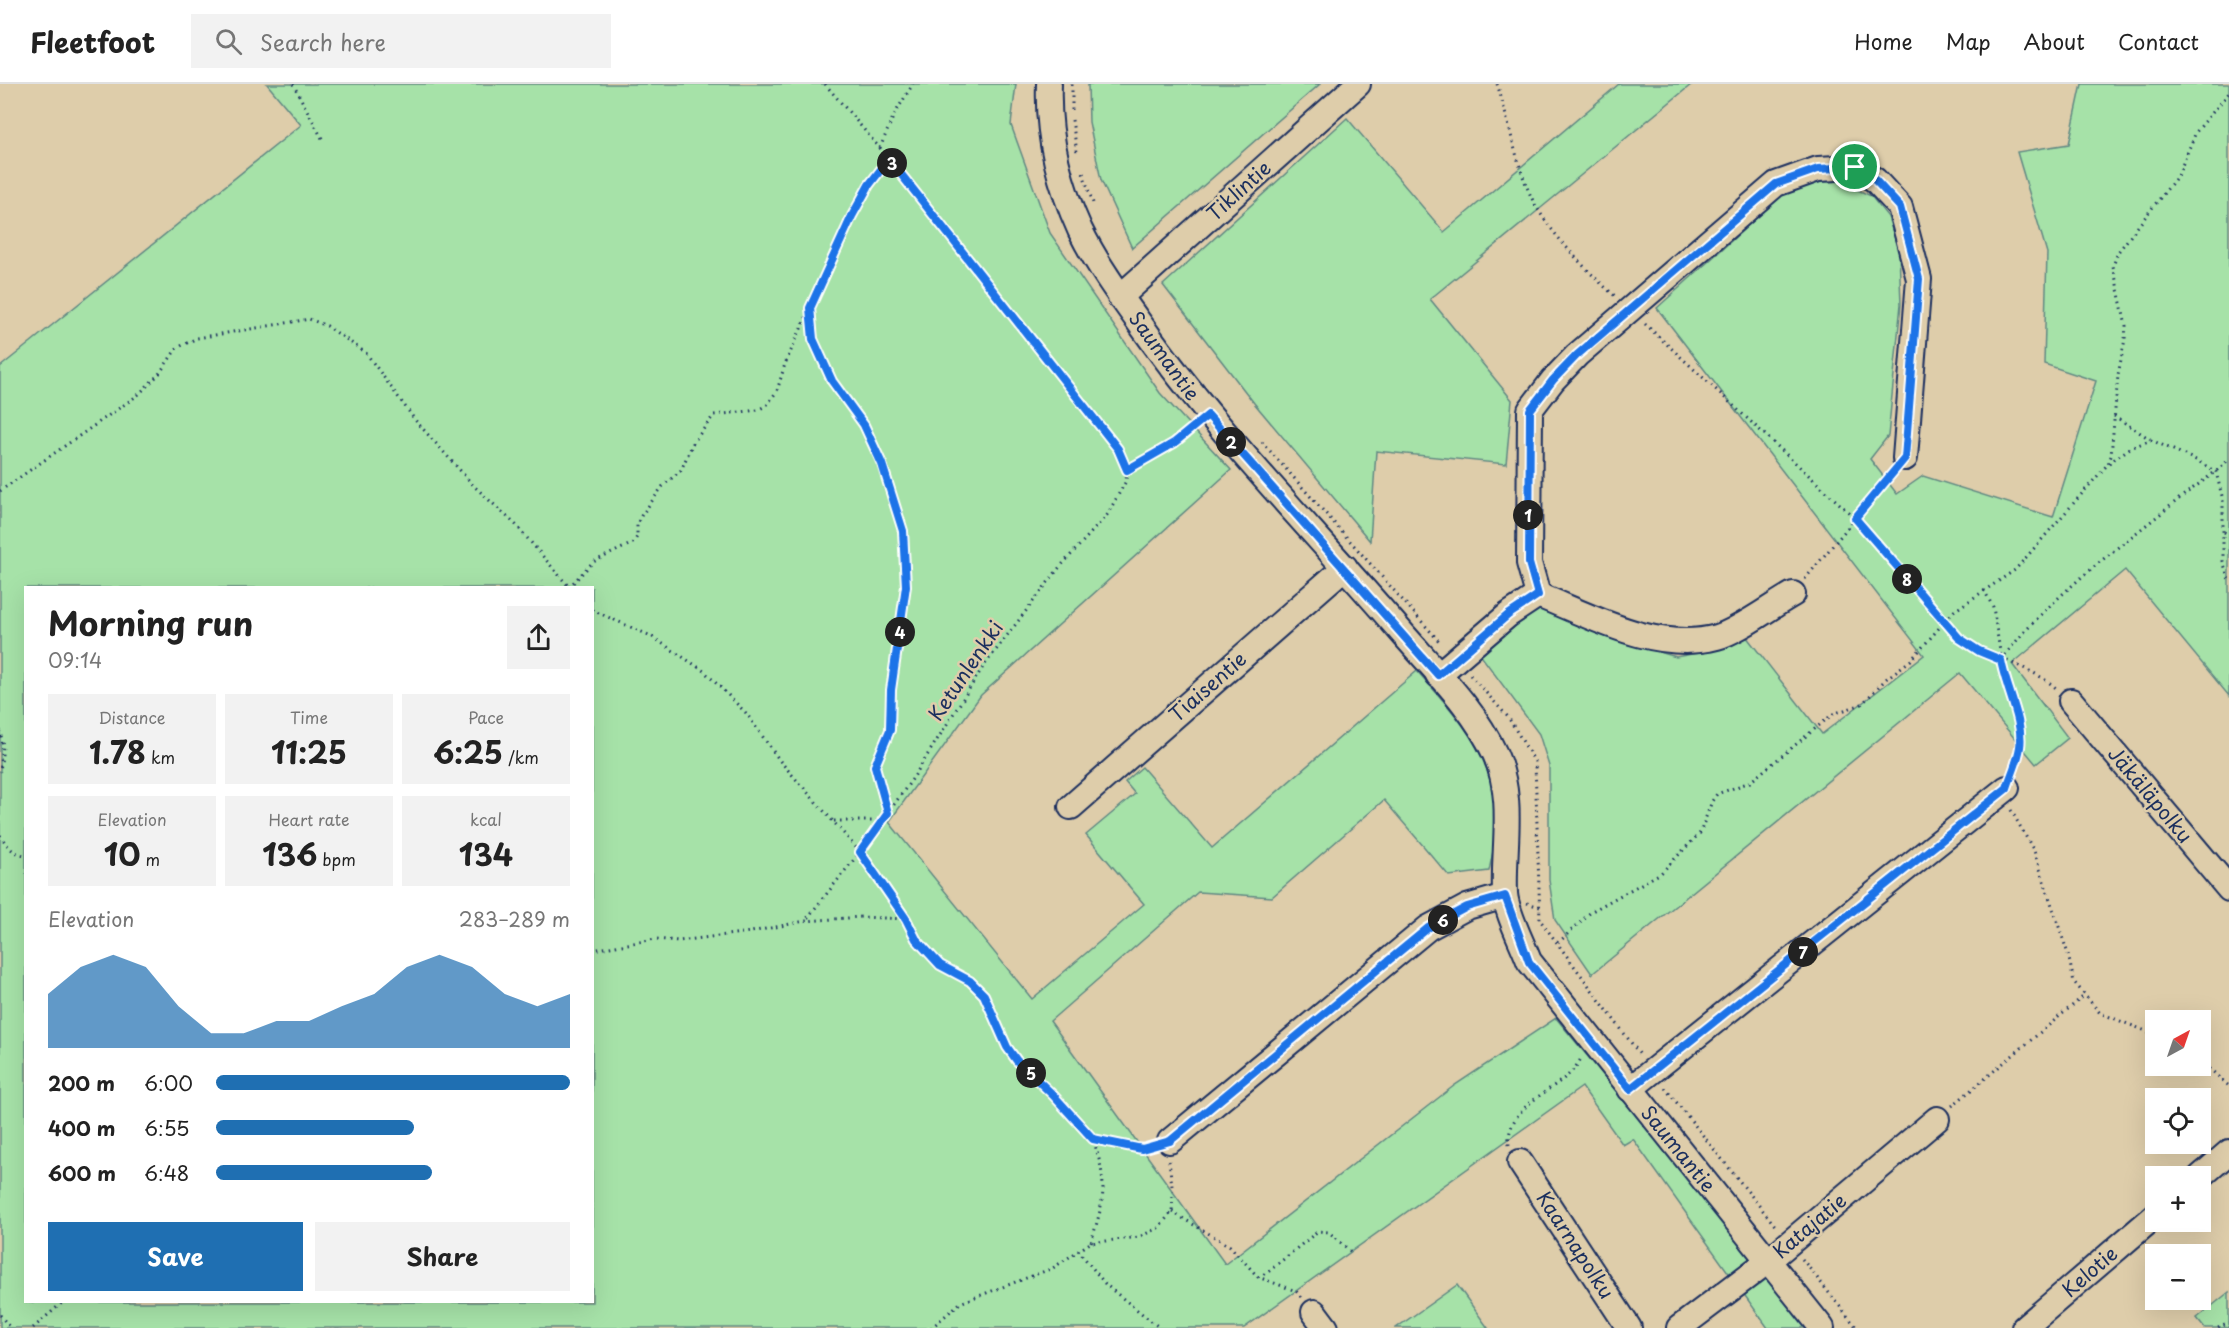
<!DOCTYPE html>
<html lang="en">
<head>
<meta charset="utf-8">
<style>
  body { margin:0; font-family:"Playpen Sans",sans-serif; background:#f2f2f2; color:#222; height:100vh; display:flex; flex-direction:column; font-size:22px; white-space:nowrap }
  * { box-sizing:border-box; margin:0 }
  p { font-size:20px; color:#767676 }
  .icon { flex:none; width:33px; height:33px; fill:none; stroke:currentColor; stroke-width:2; stroke-linecap:round; stroke-linejoin:round }
  .map { position:relative; flex:1; overflow:hidden }
  .sheet { position:absolute; left:24px; top:502px; width:570px; height:717px; display:flex; flex-direction:column; background:#fff; border-radius:0px; box-shadow:0 6px 24px #0002 }
  .sheet>* { flex:none }
  .needle { width:39px; rotate:40deg }
  .tools { position:absolute; left:2145px; top:926px; display:grid; gap:12px }
  .tools a { display:grid; place-items:center; width:66px; height:66px; border-radius:0px; background:#fff; box-shadow:0 6px 24px #0002; font-size:30px }
  .pin { position:absolute; display:grid; place-items:center; width:51px; height:51px; color:#fff; margin:-26px; border:3px solid #fff; border-radius:50%; box-shadow:0 2px 6px #0007 }
  .km { position:absolute; width:30px; height:30px; margin:-15px; border-radius:50%; background:#222; color:#fff; font-size:16px; line-height:30px; text-align:center }
  .round { display:grid; place-items:center; flex:none; width:63px; height:63px; border-radius:0px; background:#f2f2f2 }
  .head { display:flex; align-items:center; justify-content:space-between; height:102px; padding:0 24px }
  h1 { font-size:33px; font-weight:700; line-height:45px }
  .stats { display:grid; grid-template-columns:repeat(3,1fr); gap:9px; height:102px; padding:6px 24px }
  .stats div { display:grid; align-content:center; border-radius:0px; background:#f2f2f2; text-align:center }
  .stats b { font-size:30px; font-weight:700 }
  .stats small { font-size:16px; font-weight:400 }
  .stats p { font-size:16px }
  .chart { height:168px; padding:12px 24px }
  .chart p { display:flex; justify-content:space-between }
  .chart svg { width:100%; height:108px; margin-top:6px; fill:#1f6fb2; opacity:.7 }
  .primary-button { display:flex; gap:12px; margin-top:auto; padding:12px 24px }
  .primary-button a { flex:1; height:69px; border-radius:0px; background:#1f6fb2; color:#fff; font-size:24px; font-weight:700; line-height:69px; text-align:center }
  .primary-button a+a { background:#f2f2f2; color:#222 }
  ul { padding:0 24px; list-style:none; font-size:20px }
  li { display:grid; grid-template-columns:96px 72px 1fr; align-items:center; height:45px }
  li i { height:15px; border-radius:8px; background:#1f6fb2 }
  header { display:flex; align-items:center; gap:36px; box-sizing:border-box; height:84px; padding:0 30px; background:#fff; border-bottom:2px solid #e0e0e0 }
  header strong { font-size:28px }
  nav { display:flex; gap:33px; margin-inline-start:auto; font-size:21px }
  .search { width:420px; height:54px; background:#f2f2f2; display:flex; align-items:center; gap:15px; box-sizing:border-box; padding:0 21px; border-radius:0px; color:#767676; font-size:22px }
  .map>svg:first-child { display:block }
  .green { fill:#a6e2a8; stroke:#608883; stroke-width:1.5; fill-rule:evenodd }
  .lines { fill:none; stroke-linecap:round; stroke-linejoin:round }
  .minor-casing { stroke:#1b2f5e; stroke-width:28 }
  .path { stroke:#1b2f5e; stroke-width:3; stroke-dasharray:1.5 4.5; stroke-linecap:butt }
  .minor { stroke:#decdaa; stroke-width:24 }
  .route-casing { stroke:#fff; stroke-width:12 }
  .route { stroke:#1a73e8; stroke-width:8 }
  .labels { text-anchor:middle; stroke-width:5; stroke-linejoin:round; paint-order:stroke }
  .street-label { font-size:20px; fill:#1b2f5e; stroke:#decdaa }
</style>
</head>
<body>
<header>
<strong>Fleetfoot</strong>
<div class="search"><svg class="icon" aria-label="search" viewBox="0 0 24 24"><circle cx="10" cy="10" r="6"/><path d="M15 15l6 6"/></svg>Search here</div>
<nav><a>Home</a><a>Map</a><a>About</a><a>Contact</a></nav>
</header>
<div class="map">
<svg width="2229" height="1244" viewBox="0 0 2229 1244">
  <rect width="100%" height="100%" fill="#decdaa"/>
  <filter id="ink" filterUnits="userSpaceOnUse"><feTurbulence type="fractalNoise" baseFrequency=".0167" numOctaves="2"/><feDisplacementMap in="SourceGraphic" scale="12" xChannelSelector="R" yChannelSelector="G"/><feConvolveMatrix kernelMatrix="1 2 1 2 8 2 1 2 1" color-interpolation-filters="sRGB"/></filter>
  <g filter="url(#ink)">
    <g class="green">
      <path d="M267,0H1016L1011,41L1050,149L1160,309L1231,386L981,611L889,738L1032,915L1144,820L1086,751L1135,710L1125,698L1142,683L1212,764L1417,587C1458,633 1494,670 1497,736C1497,752 1492,771 1489,787L1449,792L1384,716L1272,813L1198,808L1050,937L1225,1180L1455,1001L1556,934L1812,1244H1768L1633,1055L1623,1061L1582,1003L1244,1244H0V283L301,41ZM26,504H592V1218H26Z"/>
      <polygon points="1088,0 1320,0 1132,164 1101,96 1089,38"/>
      <polygon points="1619,0 1692,0 1430,215 1512,316 1506,380 1376,367 1370,457 1254,319 1163,201 1347,34 1444,148"/>
      <polygon points="2082,0 2229,0 2229,612 2125,486 2012,580 2068,654 2036,680 1960,589 1592,890 1555,836 1549,796 1549,682 1539,650 1479,569 1540,520 1623,557 1676,573 1724,564 1746,552 1822,650 1924,571 1657,224 1783,110 1813,99 1839,97 1871,112 1888,133 1899,168 1901,220 1888,352 1870,375 1897,410 1923,392 2053,433 2096,297 2044,280 2047,169 2017,68 2069,60"/>
      <polygon points="1457,1201 1488,1244 1396,1244"/>
      <polygon points="2229,1208 2229,1244 2205,1244 2197,1234"/>
    </g>
    <g class="lines">
      <g class="minor-casing">
        <g id="minor">
          <path d="M1049,0C1047,50 1059,100 1080,146C1099,185 1126,220 1151,255C1226,358 1314,447 1397,543C1431,583 1473,622 1495,670C1515,715 1503,762 1505,809C1506,828 1522,858 1529,877L1822,1244"/>
          <polyline points="1120,213 1358,0"/>
          <path d="M1538,511C1593,533 1656,569 1717,553C1737,548 1773,521 1793,510"/>
          <polyline points="1438,591 1508,531 1538,511 1529,479 1530,326 1553,296 1577,271 1776,100 1818,85 1855,83 1875,96 1900,123 1919,195 1905,374"/>
          <polyline points="2071,617 2229,805"/>
          <polyline points="1071,723 1345,483"/>
          <polyline points="1630,1005 2007,704"/>
          <polyline points="1170,1057 1428,844 1467,823 1505,812"/>
          <polyline points="1520,1078 1629,1244"/>
          <polyline points="2200,1093 2229,1068"/>
          <polyline points="1314,1228 1326,1244"/>
          <polyline points="1679,1244 1768,1177 1937,1035"/>
          <polyline points="2024,1244 2156,1131"/>
        </g>
      </g>
      <g class="path">
        <polyline points="293,0 324,58"/>
        <polyline points="825,0 889,75 1118,365 1127,386 1126,397 1107,431 1059,484 983,583 913,694 860,768 906,835 916,856 940,881 970,897 983,911 1007,964 1017,977 1053,1011 1093,1055 1142,1065 1152,1062"/>
        <path d="M1497,0C1509,36 1519,97 1539,127C1557,156 1591,191 1616,213"/>
        <polyline points="1072,26 1072,0"/>
        <polyline points="1072,36 1077,68"/>
        <polyline points="880,64 894,31 913,0"/>
        <polyline points="1083,89 1094,122"/>
        <polyline points="810,226 813,255 832,297 864,341 882,380 903,447 906,502 891,606 890,646 875,682 888,729"/>
        <path d="M1645,240L1855,434L1959,554C1990,574 2028,580 2056,604"/>
        <polyline points="2114,332 2150,355"/>
        <polyline points="1262,358 1439,557"/>
        <polyline points="2109,379 2130,364 2151,356 2198,377 2216,388 2223,416 2223,477 2229,496"/>
        <polyline points="1127,386 1174,359 1193,343"/>
        <polyline points="0,407 138,311 159,290 177,264 197,254 309,235 327,242 366,269 415,336 474,402 516,441 570,504"/>
        <polyline points="2224,448 2229,451"/>
        <polyline points="1805,495 1892,390"/>
        <polyline points="569,503 593,478 633,459 637,453 637,440 641,432 663,402 681,386 693,359 714,331 758,326 767,321 777,307 785,280 852,132 869,101 889,75"/>
        <polyline points="1984,506 1993,523 2005,599 2017,641 2020,662 2013,685"/>
        <polyline points="592,526 651,552 704,587 746,629 780,677 860,768 805,837"/>
        <path d="M2001,576C2050,512 2117,465 2179,415C2196,401 2214,391 2229,375"/>
        <polyline points="1470,591 1508,633 1535,678 1540,836 1641,972"/>
        <polyline points="0,646 3,662 0,688"/>
        <polyline points="2011,726 2034,767 2068,870 2074,898 2100,929 2156,951"/>
        <polyline points="834,737 882,737"/>
        <path d="M0,751C7,761 12,770 26,771"/>
        <polyline points="1527,819 1540,823"/>
        <polyline points="1558,859 1592,827 1661,789 1700,749 1712,717 1717,710 1750,698 1833,630 1862,620 1887,594 1911,576 1954,527 2015,486 2108,380 2111,372 2118,291 2125,255 2126,242 2113,182 2118,168 2178,91 2196,48 2229,9"/>
        <polyline points="592,866 656,855 678,857 751,848 805,837 862,833 906,835"/>
        <polyline points="2200,976 2229,1002"/>
        <polyline points="1665,1004 1777,1144"/>
        <polyline points="1952,1022 2085,911"/>
        <path d="M1509,1061C1506,1026 1544,1011 1567,992C1573,987 1578,980 1582,973"/>
        <polyline points="1172,1128 1230,1162 1258,1193 1296,1207 1301,1213"/>
        <path d="M1091,1158C1105,1114 1108,1100 1093,1055"/>
        <polyline points="1078,1166 1106,1201 1160,1244"/>
        <polyline points="1802,1175 1857,1244"/>
        <polyline points="1258,1193 1268,1188 1318,1147 1329,1148 1351,1168"/>
        <polyline points="0,1231 10,1244"/>
        <polyline points="33,1244 63,1218"/>
        <polyline points="931,1244 960,1219 1053,1184 1090,1159 1139,1153 1158,1144 1172,1128 1173,1110 1169,1077"/>
        <polyline points="2218,1244 2229,1239"/>
      </g>
      <use href="#minor" class="minor"/>
    </g>
  </g>
  <g class="lines" filter="url(#ink)">
    <g class="route-casing">
      <path id="route" d="M889,75L1118,365L1127,386L1174,359L1208,331L1438,591L1508,531L1538,511L1529,479L1530,326L1553,296L1577,271L1776,100L1818,85L1855,83L1875,96L1900,123L1919,195L1905,374L1855,434L1959,554L1979,567L2001,576C2005,602 2024,638 2020,663C2018,677 2011,691 2007,704L1630,1005L1529,878L1505,812L1467,823L1428,844L1170,1057L1142,1065L1093,1055L1053,1011L1017,977L1007,963L984,911L970,897L940,881L916,855L906,835L860,768L888,729L875,682L890,646L891,606L906,502L903,447L882,380L864,341L832,297L813,255L810,224L852,132L869,101Z"/>
    </g>
    <use href="#route" class="route"/>
  </g>
  <g class="labels">
    <g class="street-label">
      <text transform="translate(1239 107) rotate(-42)" y="7">Tiklintie</text>
      <text transform="translate(1164 272) rotate(54)" y="7">Saumantie</text>
      <text transform="translate(966 587) rotate(-56)" y="7">Ketunlenkki</text>
      <text transform="translate(1208 603) rotate(-41)" y="7">Tiaisentie</text>
      <text transform="translate(2150 711) rotate(50)" y="7">Jäkäläpolku</text>
      <text transform="translate(1678 1065) rotate(51)" y="7">Saumantie</text>
      <text transform="translate(1810 1142) rotate(-40)" y="7">Katajatie</text>
      <text transform="translate(1575 1161) rotate(57)" y="7">Kaarnapolku</text>
      <text transform="translate(2090 1188) rotate(-41)" y="7">Kelotie</text>
    </g>
  </g>
</svg>
<div class="tools">
<a><svg class="needle" viewBox="-14 -14 28 28"><path d="M0-13l5 13h-10z" fill="#e53935"/><path d="M0 13l5-13h-10z" fill="#767676"/></svg></a>
<a><svg class="icon" aria-label="locate" viewBox="0 0 24 24"><circle cx="12" cy="12" r="6"/><path d="M12 2v4M12 18v4M2 12h4M18 12h4"/></svg></a>
<a>+</a>
<a>−</a>
</div>
<div class="pin" style="left:1855px;top:83px;background:#1e9e55"><svg class="icon" aria-label="arrive" viewBox="0 0 24 24"><path d="M6 21V4h12l-3 4 3 4H6"/></svg></div>
<b class="km" style="left:1528px;top:431px">1</b>
<b class="km" style="left:1231px;top:358px">2</b>
<b class="km" style="left:892px;top:79px">3</b>
<b class="km" style="left:900px;top:548px">4</b>
<b class="km" style="left:1031px;top:989px">5</b>
<b class="km" style="left:1443px;top:836px">6</b>
<b class="km" style="left:1803px;top:868px">7</b>
<b class="km" style="left:1907px;top:495px">8</b>
<section class="sheet">
<div class="head"><div><h1>Morning run</h1><p>09:14</p></div><a class="round"><svg class="icon" aria-label="share" viewBox="0 0 24 24"><path d="M12 15V3M7 8l5-5 5 5M5 13v7h14v-7"/></svg></a></div>
<div class="stats">
<div><p>Distance</p><b>1.78<small> km</small></b></div>
<div><p>Time</p><b>11:25</b></div>
<div><p>Pace</p><b>6:25<small> /km</small></b></div>
</div>
<div class="stats">
<div><p>Elevation</p><b>10<small> m</small></b></div>
<div><p>Heart rate</p><b>136<small> bpm</small></b></div>
<div><p>kcal</p><b>134</b></div>
</div>
<div class="chart"><p><span>Elevation</span>283–289 m</p>
<svg viewBox="0 0 160 44" preserveAspectRatio="none"><path d="M0 44V22L10 11L20 6L30 11L40 27L50 38L60 38L70 33L80 33L90 27L100 22L110 11L120 6L130 11L140 22L150 27L160 22V44z"/></svg>
</div>
<ul>
<li><b>200 m</b>6:00<i style="width:100%"></i></li>
<li><b>400 m</b>6:55<i style="width:56%"></i></li>
<li><b>600 m</b>6:48<i style="width:61%"></i></li>
</ul>
<div class="primary-button"><a>Save</a><a>Share</a></div>
</section>
</div>
</body>
</html>
